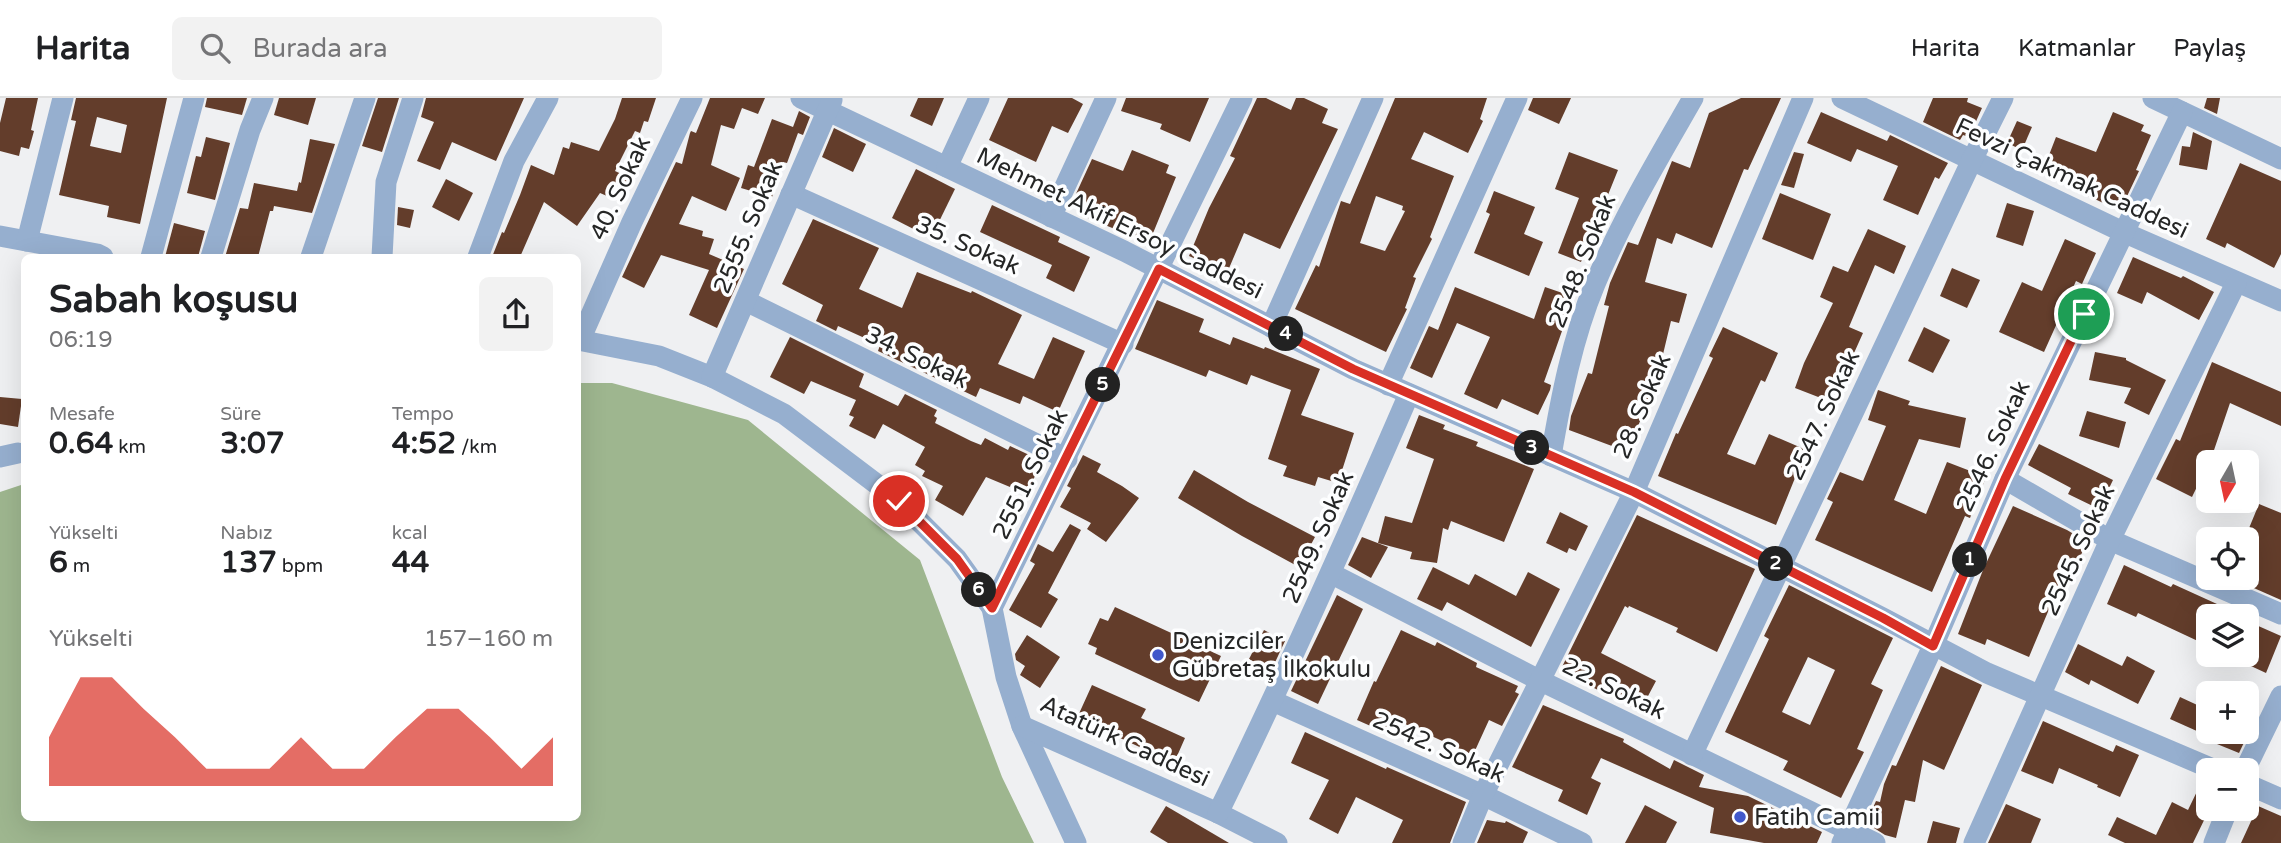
<!DOCTYPE html>
<html lang="tr">
<head>
<meta charset="utf-8">
<style>
  body { margin:0; font-family:"Varela Round",sans-serif; background:#f2f2f2; color:#202124; height:100vh; display:flex; flex-direction:column; font-size:26px; white-space:nowrap }
  * { box-sizing:border-box; margin:0 }
  p { font-size:23px; color:#757577 }
  .icon { flex:none; width:38px; height:38px; fill:none; stroke:currentColor; stroke-width:2; stroke-linecap:round; stroke-linejoin:round }
  .map { position:relative; flex:1; overflow:hidden }
  .panel { position:absolute; left:21px; top:156px; width:560px; height:567px; display:flex; flex-direction:column; background:#fff; border-radius:10px; box-shadow:0 7px 28px #0002 }
  .panel>* { flex:none }
  .needle { width:46px; rotate:189deg }
  .tools { position:absolute; left:2196px; top:352px; display:grid; gap:14px }
  .tools a { display:grid; place-items:center; width:63px; height:63px; border-radius:10px; background:#fff; box-shadow:0 7px 28px #0002; font-size:35px }
  .pin { position:absolute; display:grid; place-items:center; width:60px; height:60px; color:#fff; margin:-30px; border:4px solid #fff; border-radius:50%; box-shadow:0 2px 7px #0007 }
  .km { position:absolute; width:35px; height:35px; margin:-18px; border-radius:50%; background:#222; color:#fff; font-size:19px; line-height:35px; text-align:center }
  .round { display:grid; place-items:center; flex:none; width:74px; height:74px; border-radius:10px; background:#f2f2f2 }
  .head { display:flex; align-items:center; justify-content:space-between; height:119px; padding:0 28px }
  h1 { font-size:38px; font-weight:800; line-height:52px }
  .figures { display:grid; grid-template-columns:repeat(3,1fr); gap:10px; height:119px; padding:7px 28px }
  .figures div { display:grid; align-content:center }
  .figures b { font-size:30px; font-weight:800 }
  .figures small { font-size:19px; font-weight:400 }
  .figures p { font-size:19px }
  .chart { height:196px; padding:14px 28px }
  .chart p { display:flex; justify-content:space-between }
  .chart svg { width:100%; height:126px; margin-top:7px; fill:#d93025; opacity:.7 }
  header { display:flex; align-items:center; gap:42px; box-sizing:border-box; height:98px; padding:0 35px; background:#fff; border-bottom:2px solid #e0e0e0 }
  header strong { font-size:33px }
  nav { display:flex; gap:38px; margin-inline-start:auto; font-size:24px }
  .search { width:490px; height:63px; background:#f2f2f2; display:flex; align-items:center; gap:18px; box-sizing:border-box; padding:0 24px; border-radius:10px; color:#757577; font-size:26px }
  .map>svg:first-child { display:block }
  .forest { fill:#9eb68f }
  .building { fill:#633d2b; fill-rule:evenodd }
  .lines { fill:none; stroke-linecap:round; stroke-linejoin:round }
  .minor { stroke:#96afcf; stroke-width:21 }
  .route-casing { stroke:#fff; stroke-width:14 }
  .route { stroke:#d93025; stroke-width:9 }
  .poi-dot { fill:#4057ca; stroke:#fdfeff; stroke-width:2.5 }
  .labels { text-anchor:middle; stroke-width:7; stroke-linejoin:round; paint-order:stroke }
  .street-label { font-size:24px; fill:#252626; stroke:#fdfeff }
  .poi-label { font-size:24px; fill:#252626; stroke:#fdfeff; text-anchor:start }
</style>
</head>
<body>
<header>
<strong>Harita</strong>
<div class="search"><svg class="icon" aria-label="search" viewBox="0 0 24 24"><circle cx="10" cy="10" r="6"/><path d="M15 15l6 6"/></svg>Burada ara</div>
<nav><a>Harita</a><a>Katmanlar</a><a>Paylaş</a></nav>
</header>
<div class="map">
<svg width="2281" height="745" viewBox="0 0 2281 745">
  <rect width="100%" height="100%" fill="#eff0f2"/>
  <polygon class="forest" points="578,285 612,285 748,322 920,462 1002,679 1034,745 0,745 0,394 24,386 24,719 578,719"/>
  <g class="building">
    <polygon points="6,0 38,0 31,32 34,33 29,51 21,49 19,58 0,53 0,25"/>
    <path d="M76,0H167L140,126L107,119L109,108L59,97L76,23L71,22ZM97,19L127,27L121,55L90,48Z"/>
    <polygon points="207,0 247,0 242,17 205,9"/>
    <polygon points="279,0 316,0 308,27 274,17"/>
    <polygon points="378,0 399,0 382,54 362,48"/>
    <polygon points="426,0 524,0 496,63 452,44 440,72 417,63 434,24 421,19"/>
    <polygon points="622,0 656,0 648,24 644,23 640,35 635,33 615,73 632,81 621,104 600,95 577,128 544,104 520,159 492,159 502,134 504,135 520,97 531,67 554,77 563,49 569,51 571,44 599,53 615,21"/>
    <polygon points="710,0 765,0 758,16 742,10 734,31 721,27 711,67 740,80 726,113 692,98 679,126 703,133 702,138 714,141 709,156 744,171 717,230 689,217 709,172 661,157 644,190 622,179 676,64 682,66 690,35 691,33 696,35"/>
    <polygon points="918,0 944,0 932,28 910,18"/>
    <polygon points="1008,0 1072,0 1083,6 1068,35 1052,28 1036,64 989,42"/>
    <polygon points="1126,0 1209,0 1190,44 1160,31 1162,26 1121,13"/>
    <polygon points="1257,0 1266,0 1291,12 1296,0 1304,0 1328,11 1322,25 1338,31 1280,151 1244,135 1227,175 1189,158 1209,110 1235,60 1230,58"/>
    <path d="M1395,0H1487L1480,21L1483,23L1468,55L1424,34L1411,61L1454,78L1430,139L1432,141L1413,179L1416,180L1405,210L1407,211L1386,254L1295,211L1316,167L1319,169L1341,103L1350,106ZM1376,98L1403,108L1402,112L1405,113L1385,153L1360,145Z"/>
    <polygon points="1533,0 1571,0 1559,26 1528,12"/>
    <polygon points="1741,0 1781,0 1748,72 1744,71 1712,150 1676,135 1672,146 1657,140 1645,184 1687,196 1679,225 1671,223 1658,277 1628,354 1569,332 1571,318 1588,275 1592,276 1609,208 1604,207 1610,185 1628,144 1638,147 1672,63 1690,70 1709,15"/>
    <polygon points="1933,0 1968,0 1967,4 1982,10 1969,39 1963,37 1960,42 1923,24"/>
    <polygon points="2207,0 2220,0 2217,16 2204,10"/>
    <polygon points="799,13 810,19 803,37 798,35 787,65 783,64 772,99 741,90 748,67 754,69 772,21 793,29"/>
    <polygon points="1821,14 1887,43 1890,37 1948,65 1939,81 1935,79 1918,117 1883,102 1898,68 1857,51 1851,64 1807,45"/>
    <polygon points="2113,14 2144,27 2141,33 2151,37 2136,72 2139,73 2120,113 2078,93 2082,85 2044,70 2056,39 2096,54"/>
    <polygon points="2017,23 2032,29 2022,52 2007,45"/>
    <polygon points="834,30 866,46 853,74 822,59"/>
    <polygon points="2193,34 2212,43 2207,72 2179,67 2182,48 2190,49"/>
    <polygon points="206,39 230,45 215,102 187,95 196,58 201,59"/>
    <polygon points="310,41 335,46 312,115 274,108 273,113 270,113 258,159 225,159 240,110 248,111 254,85 297,93 299,84 301,85"/>
    <polygon points="1132,52 1169,67 1166,75 1176,79 1149,145 1078,116 1084,101 1075,98 1092,61 1123,73"/>
    <polygon points="1569,54 1618,72 1581,164 1558,155 1579,100 1555,91"/>
    <polygon points="1794,54 1804,56 1794,90 1781,87"/>
    <polygon points="2240,65 2281,83 2281,156 2274,170 2227,145 2225,150 2206,141"/>
    <polygon points="916,71 955,91 931,140 892,120"/>
    <polygon points="446,81 473,95 459,123 432,109"/>
    <polygon points="1494,93 1535,109 1524,136 1543,144 1529,178 1474,155 1490,116 1486,114"/>
    <polygon points="1780,95 1831,116 1813,162 1762,141"/>
    <polygon points="2007,105 2034,113 2023,148 1996,139"/>
    <polygon points="992,107 1060,139 1058,144 1090,159 1074,194 1046,180 1052,167 980,134"/>
    <polygon points="398,109 414,112 410,130 397,127"/>
    <polygon points="813,121 879,150 859,191 902,210 917,174 971,195 972,193 1022,217 998,266 1034,281 1053,239 1085,253 1058,314 1023,298 1020,306 980,290 976,299 878,253 880,247 838,228 836,233 816,223 823,207 782,186"/>
    <polygon points="174,125 205,133 198,159 165,159"/>
    <polygon points="1868,131 1906,148 1894,176 1875,167 1849,229 1863,235 1850,264 1842,260 1826,302 1795,290 1804,265 1833,205 1820,199 1833,168 1848,174"/>
    <polygon points="2065,141 2096,155 2082,186 2076,183 2044,254 1999,234 2022,184 2042,193"/>
    <polygon points="2133,159 2181,180 2183,178 2214,194 2199,222 2147,194 2142,206 2117,195"/>
    <polygon points="1952,170 1980,182 1967,210 1940,198"/>
    <polygon points="1455,189 1534,221 1545,189 1574,199 1544,284 1551,287 1550,292 1538,317 1502,301 1497,311 1464,296 1490,239 1457,225 1432,280 1410,270 1429,228 1438,232"/>
    <polygon points="1157,202 1204,221 1199,234 1230,247 1233,239 1264,251 1265,249 1320,271 1301,317 1354,335 1338,385 1318,379 1315,388 1283,378 1287,368 1268,361 1291,292 1251,277 1247,287 1209,272 1206,279 1135,251"/>
    <polygon points="1723,229 1778,255 1765,284 1761,282 1727,356 1755,367 1769,336 1811,354 1799,382 1795,380 1776,427 1658,378 1676,335 1678,336 1713,260 1709,258"/>
    <polygon points="1924,229 1950,242 1933,275 1908,263"/>
    <polygon points="790,239 864,276 859,289 898,308 905,296 937,312 934,318 937,320 935,325 971,343 981,347 985,340 1008,352 1010,348 1042,363 1028,393 1011,386 1010,389 986,379 963,418 935,402 943,388 922,378 925,373 915,367 925,349 883,326 875,341 849,328 854,319 849,317 856,302 811,283 804,296 770,279"/>
    <polygon points="2095,254 2126,260 2126,262 2166,282 2149,317 2124,305 2131,290 2089,282"/>
    <polygon points="2212,264 2281,294 2281,328 2230,305 2212,358 2192,399 2156,381 2176,341 2180,343"/>
    <polygon points="1878,292 1910,303 1908,307 1966,320 1960,350 1919,341 1894,402 1926,416 1947,364 1986,379 1970,420 1965,418 1932,494 1815,442 1833,404 1827,401 1840,374 1863,383 1886,328 1868,322"/>
    <polygon points="0,299 22,301 18,329 0,326"/>
    <polygon points="2087,313 2126,324 2119,350 2079,338"/>
    <polygon points="1419,317 1445,327 1443,331 1478,344 1476,348 1534,371 1504,444 1451,423 1448,432 1443,430 1437,465 1410,461 1412,454 1378,445 1385,418 1412,425 1434,361 1406,350"/>
    <polygon points="2039,346 2113,382 2099,411 2068,396 2071,390 2028,367"/>
    <polygon points="1083,357 1101,366 1097,374 1122,388 1139,400 1106,444 1087,431 1091,425 1060,409 1071,390 1067,388"/>
    <polygon points="1194,372 1248,404 1315,439 1299,469 1242,438 1178,400"/>
    <polygon points="2259,406 2281,415 2281,502 2247,487 2247,435"/>
    <polygon points="2013,408 2067,432 2087,444 2061,500 2055,497 2029,559 1987,541 1985,547 1958,536 1983,472"/>
    <polygon points="1560,414 1588,428 1576,453 1569,450 1567,455 1546,445"/>
    <polygon points="1637,417 1755,471 1717,554 1676,534 1678,530 1629,508 1628,510 1625,508 1601,555 1656,583 1640,613 1560,573"/>
    <polygon points="1070,426 1081,432 1048,495 1058,501 1041,530 1009,512 1035,466 1030,463 1038,446 1053,454"/>
    <polygon points="1362,439 1388,449 1371,480 1348,467"/>
    <polygon points="2124,467 2171,489 2173,486 2217,506 2212,518 2208,518 2208,525 2200,544 2138,515 2136,519 2107,506"/>
    <polygon points="1433,469 1469,487 1475,476 1516,498 1528,474 1560,491 1531,549 1447,504 1442,513 1417,501"/>
    <path d="M1789,487L1893,540L1871,586L1883,592L1857,651L1864,654L1841,700L1783,672L1788,663L1725,634L1769,541L1764,538ZM1808,559L1835,572L1810,627L1782,614Z"/>
    <polygon points="1337,497 1363,511 1318,606 1291,593"/>
    <polygon points="1115,509 1221,558 1199,604 1095,556 1097,550 1088,546 1100,520 1108,523"/>
    <polygon points="2247,523 2281,538 2266,575 2225,556 2247,556"/>
    <polygon points="1264,532 1285,543 1271,573 1249,561"/>
    <polygon points="1401,532 1435,548 1437,544 1477,565 1476,569 1518,588 1515,594 1519,596 1502,628 1489,622 1473,657 1403,625 1399,635 1393,632 1391,637 1357,622 1374,583 1376,584"/>
    <polygon points="1027,537 1060,559 1040,590 1020,577 1025,568 1016,562 1015,556"/>
    <polygon points="2078,546 2122,568 2127,558 2155,573 2138,606 2091,582 2089,587 2065,574"/>
    <polygon points="1941,568 1982,587 1944,672 1923,662 1915,704 1905,702 1896,740 1885,737 1874,730 1875,727 1866,725 1876,703 1880,704 1884,686 1892,667 1896,668"/>
    <polygon points="1092,587 1146,611 1141,620 1185,640 1174,665 1077,620"/>
    <polygon points="2180,599 2208,612 2208,638 2170,621"/>
    <polygon points="1543,607 1624,641 1623,644 1670,671 1674,662 1704,677 1699,689 1748,698 1822,734 1817,745 1764,745 1710,735 1714,710 1601,660 1591,680 1601,685 1587,717 1558,703 1563,692 1512,669"/>
    <polygon points="2043,623 2113,654 2116,647 2139,657 2120,699 2097,689 2098,687 2059,670 2053,686 2021,673"/>
    <polygon points="1305,634 1386,671 1387,669 1466,704 1450,745 1392,745 1403,722 1356,699 1338,736 1309,721 1329,682 1291,665"/>
    <polygon points="2222,634 2249,634 2239,655 2217,646"/>
    <polygon points="2203,681 2208,683 2208,714 2193,745 2125,745 2108,737 2117,719 2156,737 2172,704 2188,712"/>
    <polygon points="2006,706 2041,721 2031,745 1988,745"/>
    <polygon points="1645,707 1677,724 1666,745 1625,745"/>
    <polygon points="1166,708 1229,745 1168,745 1150,734"/>
    <polygon points="2258,708 2281,718 2281,745 2241,745"/>
    <polygon points="1487,722 1505,725 1506,723 1528,734 1523,745 1477,745"/>
    <polygon points="1933,723 1960,730 1956,745 1927,745"/>
  </g>
  <g class="lines">
    <g class="minor">
      <polyline points="801,0 1124,153 1353,271 1634,394 1883,520 1987,575 2215,672"/>
      <polyline points="1842,0 2123,134 2281,203"/>
      <polyline points="2153,0 2281,61"/>
      <polyline points="947,69 979,0"/>
      <polyline points="791,96 1123,246"/>
      <polyline points="1051,119 1106,0"/>
      <polyline points="0,138 97,156 103,159"/>
      <polyline points="27,143 63,0"/>
      <polyline points="151,159 194,0"/>
      <polyline points="211,159 250,32 263,0"/>
      <polyline points="311,159 365,0"/>
      <polyline points="382,159 386,84 413,0"/>
      <polyline points="478,159 514,63 548,0"/>
      <polyline points="746,203 1067,361"/>
      <polyline points="1271,229 1373,0"/>
      <polyline points="578,242 659,258 712,279 784,316 899,403 957,461 992,510 1006,579 1022,628 1076,745"/>
      <polyline points="580,242 632,124 692,0"/>
      <polyline points="712,279 832,2"/>
      <polyline points="1388,287 1517,0"/>
      <path d="M1551,358C1561,300 1572,241 1595,186C1622,121 1658,61 1693,0"/>
      <polyline points="0,359 18,355"/>
      <polyline points="2005,381 2110,442 2281,516"/>
      <polyline points="1332,476 1541,583 1875,745"/>
      <polyline points="992,510 1242,0"/>
      <polyline points="1273,603 1483,697 1582,745"/>
      <polyline points="1022,628 1218,715 1277,745"/>
      <polyline points="1692,657 1972,62 2003,0"/>
      <polyline points="2245,672 2281,598"/>
      <polyline points="2247,686 2281,701"/>
      <path d="M1218,715C1286,577 1348,437 1409,296"/>
      <polyline points="1463,745 1483,697 1634,394 1803,0"/>
      <polyline points="1842,745 1933,548 2005,381 2182,14"/>
      <polyline points="1974,745 2110,442 2236,185"/>
      <polyline points="2214,745 2228,710"/>
    </g>
  </g>
  <g class="lines">
    <g class="route-casing">
      <polyline id="route" points="899,403 957,461 992,510 1159,171 1353,271 1634,394 1883,520 1933,548 2005,381 2084,216"/>
    </g>
    <use href="#route" class="route"/>
  </g>
  <g class="poi-dot">
    <circle cx="1158" cy="557" r="7"/>
    <circle cx="1740" cy="719" r="7"/>
  </g>
  <g class="labels">
    <g class="street-label">
      <text transform="translate(2072 80) rotate(25)" y="8">Fevzi Çakmak Caddesi</text>
      <text transform="translate(620 90) rotate(-65)" y="8">40. Sokak</text>
      <text transform="translate(1120 125) rotate(26)" y="8">Mehmet Akif Ersoy Caddesi</text>
      <text transform="translate(748 129) rotate(-67)" y="8">2555. Sokak</text>
      <text transform="translate(968 147) rotate(24)" y="8">35. Sokak</text>
      <text transform="translate(1582 163) rotate(-68)" y="8">2548. Sokak</text>
      <text transform="translate(917 259) rotate(26)" y="8">34. Sokak</text>
      <text transform="translate(1642 308) rotate(-67)" y="8">28. Sokak</text>
      <text transform="translate(1823 317) rotate(-65)" y="8">2547. Sokak</text>
      <text transform="translate(1993 348) rotate(-65)" y="8">2546. Sokak</text>
      <text transform="translate(1030 376) rotate(-64)" y="8">2551. Sokak</text>
      <text transform="translate(1318 439) rotate(-66)" y="8">2549. Sokak</text>
      <text transform="translate(2078 452) rotate(-65)" y="8">2545. Sokak</text>
      <text transform="translate(1614 590) rotate(26)" y="8">22. Sokak</text>
      <text transform="translate(1125 643) rotate(25)" y="8">Atatürk Caddesi</text>
      <text transform="translate(1439 649) rotate(24)" y="8">2542. Sokak</text>
    </g>
    <g class="poi-label">
      <text x="1172" y="551">Denizciler<tspan x="1172" dy="28">Gübretaş İlkokulu</tspan></text>
      <text x="1754" y="727">Fatih Camii</text>
    </g>
  </g>
</svg>
<div class="tools">
<a><svg class="needle" viewBox="-14 -14 28 28"><path d="M0-13l5 13h-10z" fill="#e53935"/><path d="M0 13l5-13h-10z" fill="#757577"/></svg></a>
<a><svg class="icon" aria-label="locate" viewBox="0 0 24 24"><circle cx="12" cy="12" r="6"/><path d="M12 2v4M12 18v4M2 12h4M18 12h4"/></svg></a>
<a><svg class="icon" aria-label="layers" viewBox="0 0 24 24"><path d="M12 4l9 5-9 5-9-5zM3 14l9 5 9-5"/></svg></a>
<a>+</a>
<a>−</a>
</div>
<div class="pin" style="left:2084px;top:216px;background:#1e9e55"><svg class="icon" aria-label="arrive" viewBox="0 0 24 24"><path d="M6 21V4h12l-3 4 3 4H6"/></svg></div>
<div class="pin" style="left:899px;top:403px;background:#d93025"><svg class="icon" aria-label="check" viewBox="0 0 24 24"><path d="M5 12l5 5 9-10"/></svg></div>
<b class="km" style="left:1970px;top:462px">1</b>
<b class="km" style="left:1776px;top:466px">2</b>
<b class="km" style="left:1532px;top:350px">3</b>
<b class="km" style="left:1286px;top:236px">4</b>
<b class="km" style="left:1103px;top:287px">5</b>
<b class="km" style="left:979px;top:492px">6</b>
<section class="panel">
<div class="head"><div><h1>Sabah koşusu</h1><p>06:19</p></div><a class="round"><svg class="icon" aria-label="share" viewBox="0 0 24 24"><path d="M12 15V3M7 8l5-5 5 5M5 13v7h14v-7"/></svg></a></div>
<div class="figures">
<div><p>Mesafe</p><b>0.64<small> km</small></b></div>
<div><p>Süre</p><b>3:07</b></div>
<div><p>Tempo</p><b>4:52<small> /km</small></b></div>
</div>
<div class="figures">
<div><p>Yükselti</p><b>6<small> m</small></b></div>
<div><p>Nabız</p><b>137<small> bpm</small></b></div>
<div><p>kcal</p><b>44</b></div>
</div>
<div class="chart"><p><span>Yükselti</span>157–160 m</p>
<svg viewBox="0 0 160 44" preserveAspectRatio="none"><path d="M0 44V27L10 6L20 6L30 17L40 27L50 38L60 38L70 38L80 27L90 38L100 38L110 27L120 17L130 17L140 27L150 38L160 27V44z"/></svg>
</div>
</section>
</div>
</body>
</html>
